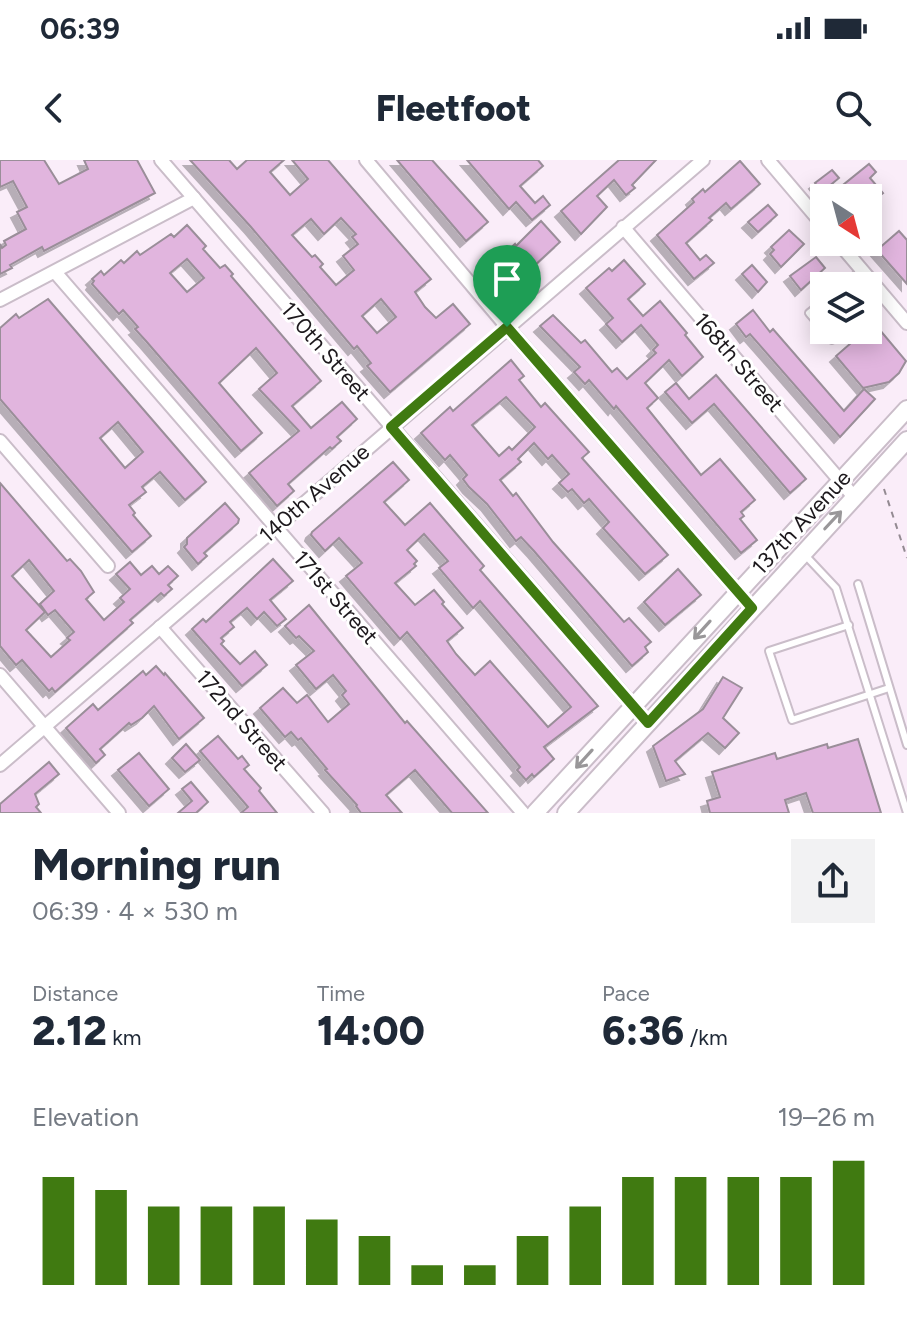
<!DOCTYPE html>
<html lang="en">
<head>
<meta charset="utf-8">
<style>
  body { margin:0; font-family:Figtree,sans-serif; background:#f2f2f3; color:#1f2937; height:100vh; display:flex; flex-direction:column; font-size:30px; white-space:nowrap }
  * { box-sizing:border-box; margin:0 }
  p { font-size:26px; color:#747a83 }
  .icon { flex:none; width:44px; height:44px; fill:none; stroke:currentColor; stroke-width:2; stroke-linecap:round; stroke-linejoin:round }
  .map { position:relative; height:653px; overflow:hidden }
  .details { display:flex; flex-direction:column; background:#fff; flex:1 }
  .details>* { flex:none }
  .needle { width:52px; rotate:144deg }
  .tools { position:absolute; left:810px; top:24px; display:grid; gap:16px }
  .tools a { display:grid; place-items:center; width:72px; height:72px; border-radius:0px; background:#fff; box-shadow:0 4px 20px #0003; font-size:40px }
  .pin { position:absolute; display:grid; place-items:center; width:68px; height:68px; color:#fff; margin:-82px -34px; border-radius:50% 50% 50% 0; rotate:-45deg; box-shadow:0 0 8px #0007 }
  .pin .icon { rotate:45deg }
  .round { display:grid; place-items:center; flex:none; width:84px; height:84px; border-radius:0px; background:#f2f2f3 }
  .overview { display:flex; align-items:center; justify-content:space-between; height:136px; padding:0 32px }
  h1 { font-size:44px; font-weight:800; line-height:60px }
  .metrics { display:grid; grid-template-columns:repeat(3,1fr); gap:12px; height:136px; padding:8px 32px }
  .metrics div { display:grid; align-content:center }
  .metrics b { font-size:40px; font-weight:800 }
  .metrics small { font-size:22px; font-weight:400 }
  .metrics p { font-size:22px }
  .chart { height:224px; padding:16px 32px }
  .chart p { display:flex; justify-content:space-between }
  .chart svg { width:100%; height:144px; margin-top:8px; stroke:#407a11; stroke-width:6 }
  .status { display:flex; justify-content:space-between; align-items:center; height:56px; padding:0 40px; background:#fff; direction:ltr }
  .status svg { height:22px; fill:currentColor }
  header { display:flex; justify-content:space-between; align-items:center; height:104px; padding:0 32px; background:#fff; font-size:36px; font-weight:800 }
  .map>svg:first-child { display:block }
  .building { fill:#e1b5de; stroke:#9a8e99; stroke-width:2; fill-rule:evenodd; filter:url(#shadow) }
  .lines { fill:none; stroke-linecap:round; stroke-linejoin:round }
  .lane-casing { stroke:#cabdc9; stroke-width:10 }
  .street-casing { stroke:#cabdc9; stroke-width:16 }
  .secondary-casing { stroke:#cabdc9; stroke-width:20 }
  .path { stroke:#938a92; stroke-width:2; stroke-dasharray:6 6; stroke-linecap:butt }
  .lane { stroke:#fff; stroke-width:6 }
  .street { stroke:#fff; stroke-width:12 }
  .secondary { stroke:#fff; stroke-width:16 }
  .oneway { stroke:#999799 }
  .route-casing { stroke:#fff; stroke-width:16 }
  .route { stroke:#407a11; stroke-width:10 }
  .labels { text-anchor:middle; stroke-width:6; stroke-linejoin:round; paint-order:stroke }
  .street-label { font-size:22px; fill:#1c181c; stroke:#fff }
</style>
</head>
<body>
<div class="status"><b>06:39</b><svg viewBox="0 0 49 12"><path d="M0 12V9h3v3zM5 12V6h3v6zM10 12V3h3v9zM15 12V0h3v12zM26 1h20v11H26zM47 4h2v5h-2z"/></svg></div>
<header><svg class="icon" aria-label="back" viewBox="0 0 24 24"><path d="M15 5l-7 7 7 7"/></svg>Fleetfoot<svg class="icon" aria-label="search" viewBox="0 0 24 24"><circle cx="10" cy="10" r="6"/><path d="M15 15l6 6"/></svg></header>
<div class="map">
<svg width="907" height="653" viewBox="0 0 907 653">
  <defs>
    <filter id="shadow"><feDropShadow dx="-6" dy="6" stdDeviation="0" flood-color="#0004"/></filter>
  </defs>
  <rect width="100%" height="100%" fill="#faedf9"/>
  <g class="building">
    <polygon points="0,0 44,0 59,24 88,9 84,0 137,0 155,33 44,91 42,87 10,105 12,108 0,114 0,84 2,88 6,85 4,81 26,69 17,52 27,47 13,21 0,27"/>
    <path d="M190,0H229L237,9L247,0H284L270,12L290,35L308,19L292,0H328L431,119L415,132L425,147L436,158L453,144L470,164L390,232L367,206L371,203L357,186L354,189L251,67ZM341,58L356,74L352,77L358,84L343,96L354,110L336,125L320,107L323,104L315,95L312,97L292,75L311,59L324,74ZM381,139L396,157L377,173L362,156Z"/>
    <polygon points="397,0 432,0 488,62 466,81"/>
    <polygon points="467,0 538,0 543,6 520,26 535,43 543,36 550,45 532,60 516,42 509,49"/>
    <polygon points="619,0 656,0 632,25 635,28 626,35 614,20 597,36 607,47 581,74 561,51"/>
    <polygon points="740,1 760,24 731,49 726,43 709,58 712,60 686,83 700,100 706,95 714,103 694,119 657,75 694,42 692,39 703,29 705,32"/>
    <polygon points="869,4 876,12 870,18 883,33 868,45 868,38 854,38 843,25"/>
    <polygon points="832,10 839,18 822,32 815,23"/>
    <polygon points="768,45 777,55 758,72 748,62"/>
    <polygon points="541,61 560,82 534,106 537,109 509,136 489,113 507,99 503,95 515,84 516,86"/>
    <path d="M187,65L206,86L203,89L220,108L225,105L233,114L231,116L321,221L292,246L311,268L342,242L357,259L337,277L341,281L332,289L330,287L288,324L294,331L277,346L249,313L299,271L259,229L277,213L256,188L219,223L262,273L241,291L146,181L135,169L138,167L123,150L119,154L92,124L94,121L92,119L101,111L104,115L121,100L124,103L137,91L140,95L171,74L174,77ZM187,99L204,118L187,132L170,113Z"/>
    <polygon points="789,70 804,84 781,107 770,94 774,90 771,87"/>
    <polygon points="899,71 907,80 907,124 877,90"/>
    <polygon points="816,97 825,108 801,130 790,116"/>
    <polygon points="624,100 645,124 628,139 643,156 660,141 687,173 685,175 703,197 682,216 669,200 645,223 658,238 647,248 701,315 720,299 755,340 741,352 744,356 740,359 757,380 741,393 616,246 614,249 589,220 585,224 574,212 580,207 540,166 553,155 581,183 585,180 612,212 617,208 627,219 656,193 653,190 658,185 641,165 622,182 606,164 613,158 586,128 609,108 612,111"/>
    <polygon points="752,105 767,122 758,132 742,114"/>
    <path d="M48,139L206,322L185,340L160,312L142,327L146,332L129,345L135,353L133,355L151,376L132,392L0,239V168L16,154L19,158ZM118,262L143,292L125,308L100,278Z"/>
    <polygon points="753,150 770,172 773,169 844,251 864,229 875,239 840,277 750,174 746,177 736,164"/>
    <polygon points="874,163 906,201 899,213 889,222 863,228 836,196"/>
    <path d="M511,200L524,216L519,220L541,247L545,243L589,292L582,298L668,395L645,414L603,368L609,362L589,339L584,343L572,329L568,332L559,323L569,314L552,295L548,299L534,283L518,299L521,302L500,320L513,336L516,333L553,382L624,462L629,458L651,482L645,487L648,492L632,506L534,391L521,377L516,381L487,344L469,327L463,319L467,315L450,295L445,300L421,273L450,247L453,251ZM506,237L535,267L512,290L509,287L499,296L472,265Z"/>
    <polygon points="716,215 806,319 790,333 714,244 692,263 665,232 676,223 689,239"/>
    <path d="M393,302L409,320L384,342L405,365L430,343L484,406L480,410L598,546L544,587L554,599L534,617L532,614L526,620L517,610L520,607L407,472L400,479L346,416L362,403L339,378L325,391L311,375L312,372ZM424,374L448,401L439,408L473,448L480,441L571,547L548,567L490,501L475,515L456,494L447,481L463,468L442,444L444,442L434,430L415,445L395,423L416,406L414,404L417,401L407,390Z"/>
    <path d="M0,323L67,401L70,399L81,411L94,432L86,439L104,460L124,442L120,438L130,429L116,414L130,402L141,415L152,406L159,414L168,406L178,416L168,425L172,429L164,436L161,433L130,460L133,463L55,532L52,528L49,531L22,500L16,505L0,486ZM29,400L54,431L40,444L48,455L55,450L74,472L67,478L70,480L51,497L26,470L45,452L12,416Z"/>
    <polygon points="225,343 239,359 238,363 204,393 207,396 198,404 184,387 187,384 187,378"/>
    <polygon points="273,399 293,421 270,440 286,459 277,466 264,452 257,459 247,448 230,462 234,467 221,478 224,481 221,484 240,504 255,491 267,505 242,526 192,469 203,459 206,462"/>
    <polygon points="678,409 701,435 665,465 644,442"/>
    <polygon points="309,445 405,563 407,561 488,653 452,653 415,610 386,635 402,653 361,653 356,646 357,645 325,610 327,609 301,578 298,580 291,572 285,577 260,548 283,528 297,543 307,535 328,562 349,544 342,535 346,531 333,515 316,529 296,505 314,491 299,476 296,478 285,466"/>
    <polygon points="156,506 164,515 165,513 204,558 179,579 154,546 142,558 131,565 129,563 100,589 105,595 96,603 66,568 93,544 98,550 143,511 146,515"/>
    <polygon points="723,517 742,528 723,558 739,573 725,588 708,573 675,601 685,614 666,621 653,586 703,549"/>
    <polygon points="218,576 238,599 242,596 249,605 244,609 261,628 259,631 277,653 241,653 248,647 200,591"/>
    <polygon points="858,579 881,653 813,653 806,633 785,640 789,653 710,653 707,641 720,637 712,612 775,593 777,599 827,584 828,588"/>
    <polygon points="186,584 200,600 185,612 172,598"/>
    <polygon points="139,593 169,629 149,646 118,610"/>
    <polygon points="49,602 59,614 35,634 39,644 36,647 41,653 0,653 0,644"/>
    <polygon points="191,622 208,642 196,653 178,653 192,641 182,629"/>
  </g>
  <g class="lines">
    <g class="lane-casing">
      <g id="lane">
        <polyline points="842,126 862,110"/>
        <polyline points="824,141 809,153 832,180 844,170"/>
        <polyline points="805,395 836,428 907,653"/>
        <polyline points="858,424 907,585"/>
        <polyline points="849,465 769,491 792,560 889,528"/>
      </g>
    </g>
    <g class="street-casing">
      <g id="street">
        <polyline points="161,0 648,563"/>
        <polyline points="366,0 507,167 752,448"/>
        <polyline points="768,0 824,66"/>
        <polyline points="623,67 854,337"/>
        <polyline points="838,82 907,163"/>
        <polyline points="55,112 523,653"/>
        <polyline points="0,140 194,38"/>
        <polyline points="0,281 108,406"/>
        <polyline points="160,467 323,653"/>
        <polyline points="0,515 119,653"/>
        <polyline points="0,605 703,0"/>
      </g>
    </g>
    <g class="secondary-casing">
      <g id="secondary">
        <polyline points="535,653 907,249"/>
        <polyline points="566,653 907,280"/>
      </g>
    </g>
    <polyline class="path" points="884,329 907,398"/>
    <use href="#lane" class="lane"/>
    <use href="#street" class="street"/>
    <use href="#secondary" class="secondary"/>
  </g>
  <defs><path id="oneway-shaft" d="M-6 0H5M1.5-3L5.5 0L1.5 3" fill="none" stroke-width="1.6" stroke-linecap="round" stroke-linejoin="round" transform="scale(2)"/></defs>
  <g class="oneway">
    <use href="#oneway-shaft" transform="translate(833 360) rotate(-47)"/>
    <use href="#oneway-shaft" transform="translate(702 470) rotate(132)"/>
    <use href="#oneway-shaft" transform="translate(584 599) rotate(132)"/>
  </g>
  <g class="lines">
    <g class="route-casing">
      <polygon id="route" points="507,167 752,448 648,563 391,267"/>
    </g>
    <use href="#route" class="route"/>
  </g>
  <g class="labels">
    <g class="street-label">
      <text transform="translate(326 191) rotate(49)" y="8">170th Street</text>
      <text transform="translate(739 202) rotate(49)" y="8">168th Street</text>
      <text transform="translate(314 333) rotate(-41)" y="8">140th Avenue</text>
      <text transform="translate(801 362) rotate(-47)" y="8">137th Avenue</text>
      <text transform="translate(336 437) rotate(49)" y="8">171st Street</text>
      <text transform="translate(242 560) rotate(49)" y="8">172nd Street</text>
    </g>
  </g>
</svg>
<div class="tools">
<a><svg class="needle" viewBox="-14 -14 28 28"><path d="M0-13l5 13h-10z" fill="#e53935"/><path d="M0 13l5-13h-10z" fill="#747a83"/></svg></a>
<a><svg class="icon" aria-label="layers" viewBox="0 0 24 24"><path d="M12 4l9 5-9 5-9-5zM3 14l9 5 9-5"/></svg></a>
</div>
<div class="pin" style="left:507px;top:167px;background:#1e9e55"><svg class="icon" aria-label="arrive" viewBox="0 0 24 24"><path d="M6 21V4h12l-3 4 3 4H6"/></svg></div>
</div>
<section class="details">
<div class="overview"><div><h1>Morning run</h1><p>06:39 · 4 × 530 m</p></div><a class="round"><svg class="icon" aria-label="share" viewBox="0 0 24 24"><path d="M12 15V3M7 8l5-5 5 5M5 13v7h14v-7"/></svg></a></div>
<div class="metrics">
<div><p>Distance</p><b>2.12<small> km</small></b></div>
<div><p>Time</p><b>14:00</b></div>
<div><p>Pace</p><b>6:36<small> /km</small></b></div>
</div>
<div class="chart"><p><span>Elevation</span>19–26 m</p>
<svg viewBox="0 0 160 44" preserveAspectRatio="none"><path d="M5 44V11M15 44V15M25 44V20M35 44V20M45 44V20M55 44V24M65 44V29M75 44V38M85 44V38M95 44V29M105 44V20M115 44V11M125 44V11M135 44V11M145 44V11M155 44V6"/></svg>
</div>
</section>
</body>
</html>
